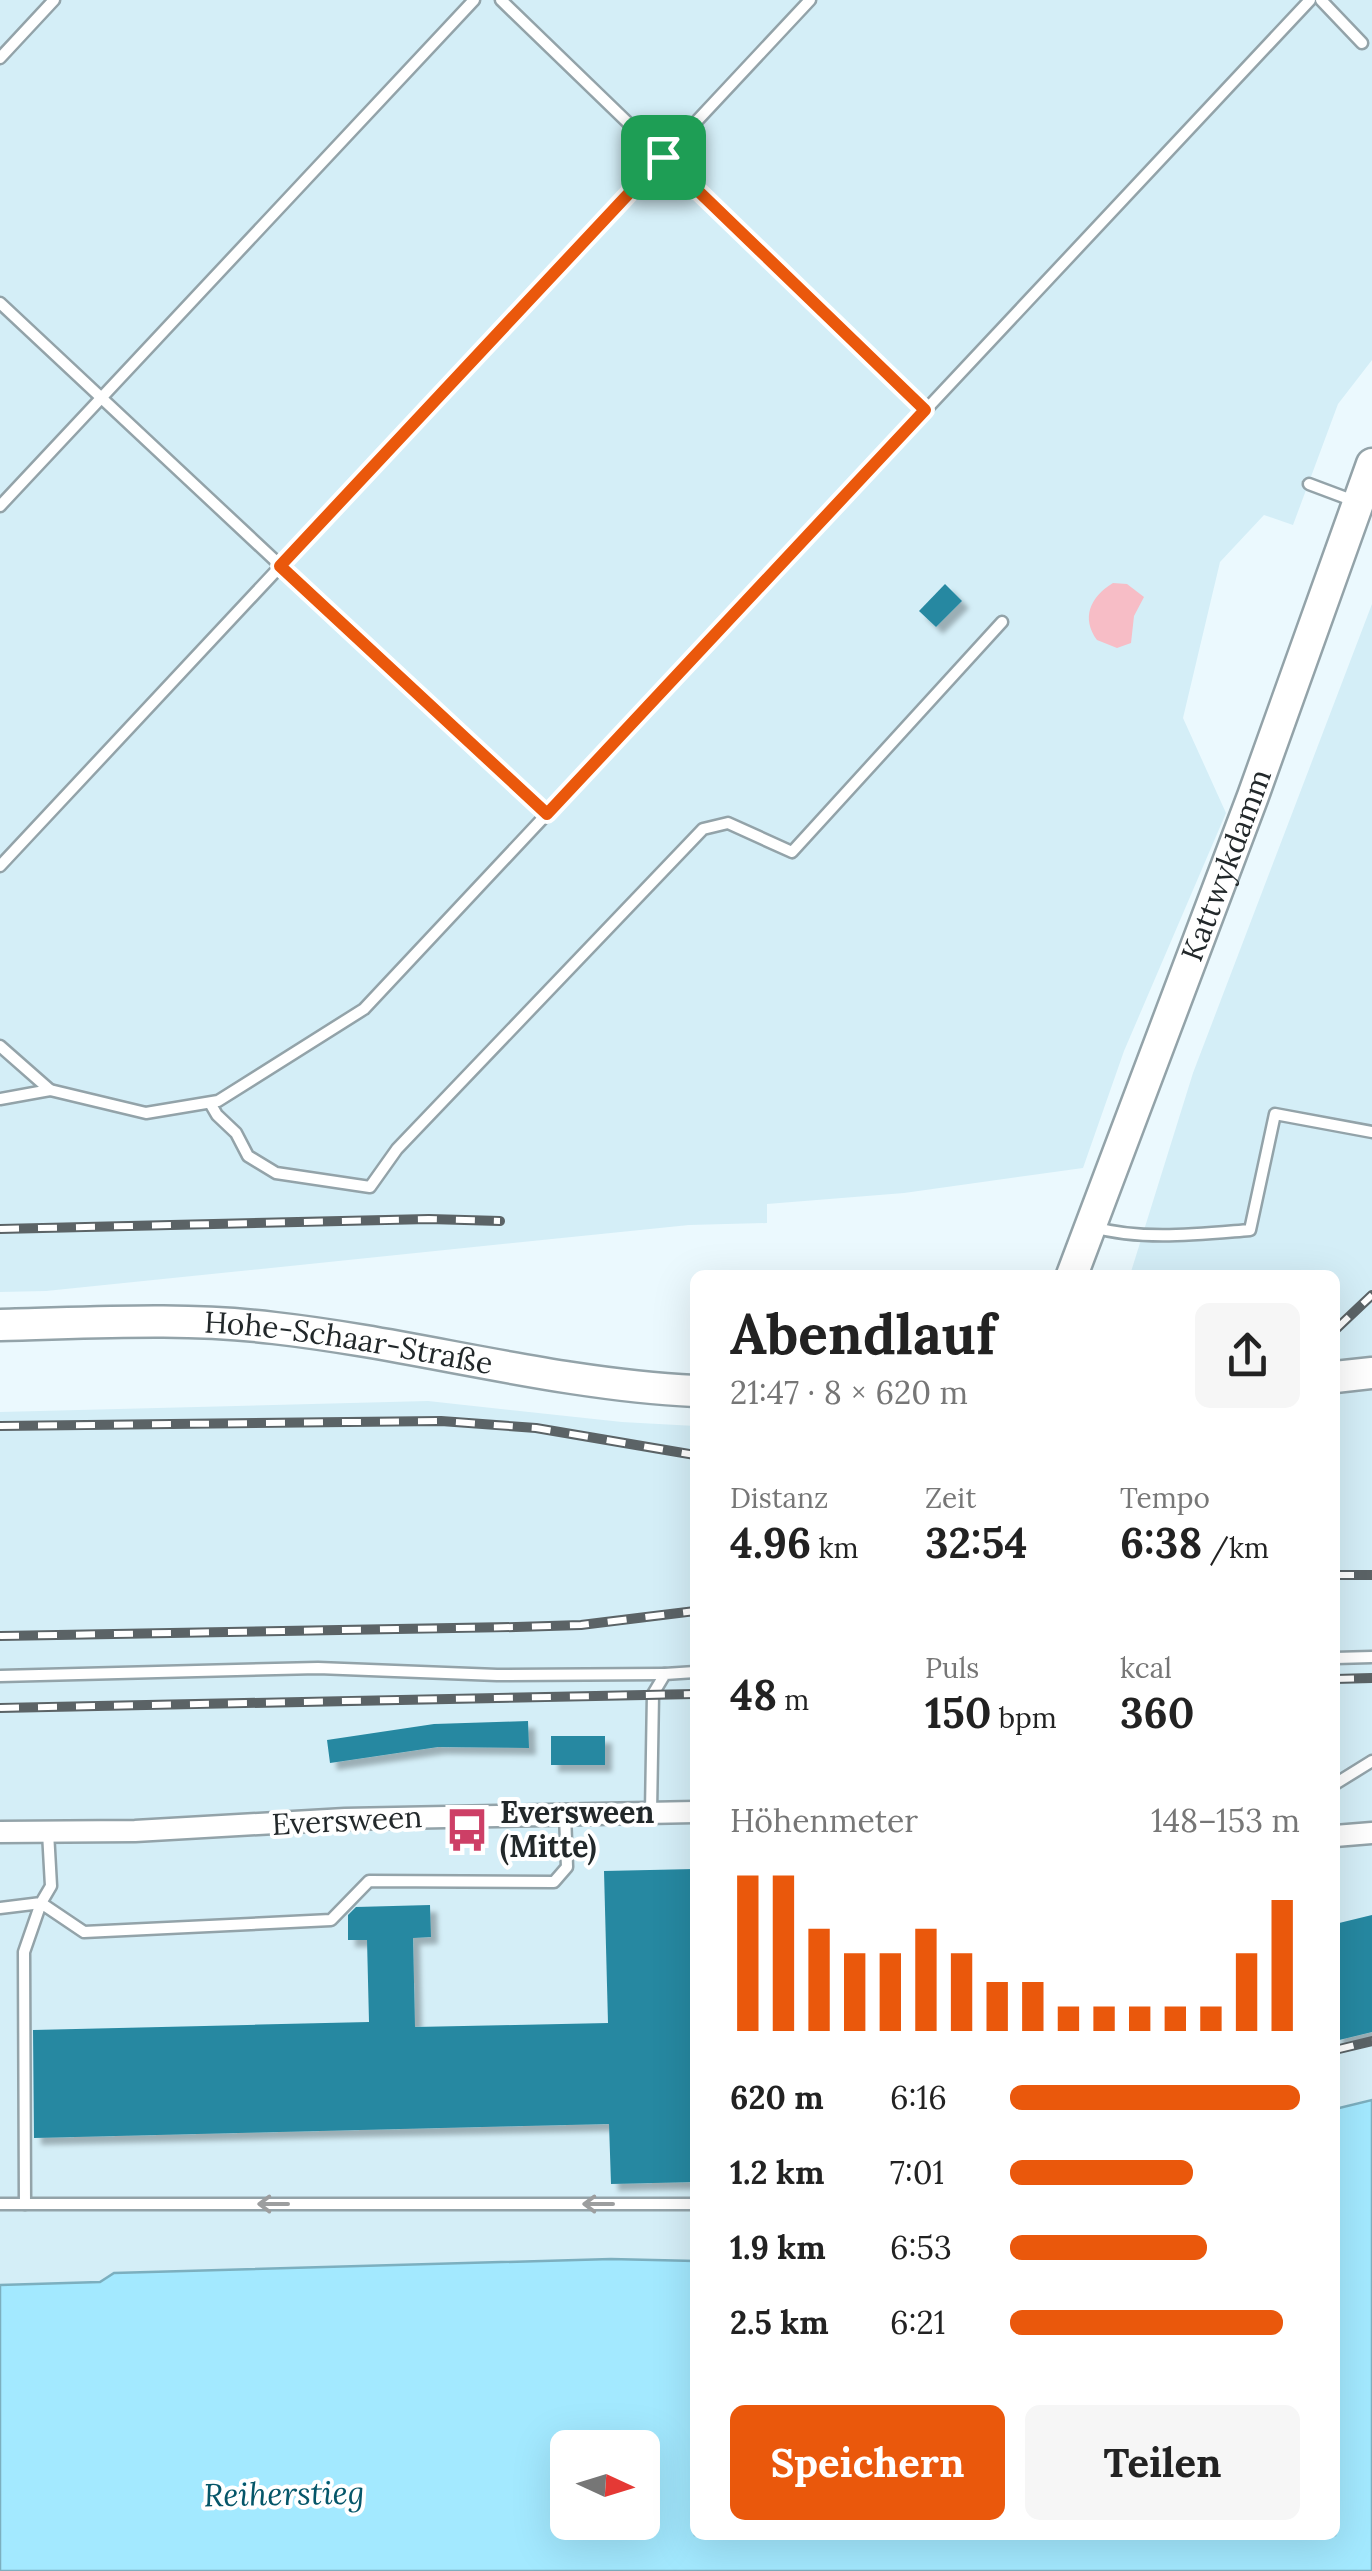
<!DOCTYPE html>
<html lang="de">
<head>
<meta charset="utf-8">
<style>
  body { margin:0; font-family:Lora,serif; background:#f6f6f6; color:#222; height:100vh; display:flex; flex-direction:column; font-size:38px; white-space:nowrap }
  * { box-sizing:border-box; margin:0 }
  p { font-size:32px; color:#767676 }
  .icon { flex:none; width:55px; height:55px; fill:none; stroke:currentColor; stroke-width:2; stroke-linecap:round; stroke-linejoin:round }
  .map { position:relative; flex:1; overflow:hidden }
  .sheet { position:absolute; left:690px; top:1270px; width:650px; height:1270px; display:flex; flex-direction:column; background:#fff; border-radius:15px; box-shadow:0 10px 40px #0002 }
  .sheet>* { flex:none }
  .needle { width:65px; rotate:94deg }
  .tools { position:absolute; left:550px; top:2430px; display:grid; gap:20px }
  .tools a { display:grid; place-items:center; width:110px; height:110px; border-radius:15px; background:#fff; box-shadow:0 10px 40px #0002; font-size:50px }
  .pin { position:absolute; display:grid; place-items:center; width:85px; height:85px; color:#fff; margin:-42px; border-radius:20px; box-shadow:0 5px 15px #0006 }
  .round { display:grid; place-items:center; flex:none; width:105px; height:105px; border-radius:15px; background:#f6f6f6 }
  .headline { display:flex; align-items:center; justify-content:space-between; height:170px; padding:0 40px }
  h1 { font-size:55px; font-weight:800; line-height:75px }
  .figures { display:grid; grid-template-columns:repeat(3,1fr); gap:15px; height:170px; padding:10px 40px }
  .figures div { display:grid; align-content:center }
  .figures b { font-size:42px; font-weight:800 }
  .figures small { font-size:28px; font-weight:400 }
  .figures p { font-size:28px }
  .chart { height:280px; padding:20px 40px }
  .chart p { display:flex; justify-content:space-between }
  .chart svg { width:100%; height:180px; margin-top:10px; stroke:#ea580c; stroke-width:6 }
  .primary-button { display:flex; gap:20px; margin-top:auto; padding:20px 40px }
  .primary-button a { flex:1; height:115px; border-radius:15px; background:#ea580c; color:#fff; font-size:40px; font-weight:800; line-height:115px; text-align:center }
  .primary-button a+a { background:#f6f6f6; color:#222 }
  ul { padding:0 40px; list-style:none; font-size:32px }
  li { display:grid; grid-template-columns:160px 120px 1fr; align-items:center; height:75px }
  li i { height:25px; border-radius:12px; background:#ea580c }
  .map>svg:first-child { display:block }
  .built { fill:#d4eef7 }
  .green { fill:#f7bdc6 }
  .water { fill:#a3e9ff; stroke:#7cafbf; stroke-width:2.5; fill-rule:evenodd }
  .building { fill:#2788a1; filter:url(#shadow) }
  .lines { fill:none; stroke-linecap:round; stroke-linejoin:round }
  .lane-casing { stroke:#93a3a9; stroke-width:15 }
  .street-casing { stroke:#93a3a9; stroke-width:25 }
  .secondary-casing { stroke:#93a3a9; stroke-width:35 }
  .lane { stroke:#fff; stroke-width:10 }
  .street { stroke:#fff; stroke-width:20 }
  .secondary { stroke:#fff; stroke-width:30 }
  .rail-casing { stroke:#5b6366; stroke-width:10 }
  .rail { stroke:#fff; stroke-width:6; stroke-dasharray:19; stroke-linecap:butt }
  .oneway { stroke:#9c9e9f }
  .route-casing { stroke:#fff; stroke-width:20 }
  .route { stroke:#ea580c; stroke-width:12 }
  .labels { text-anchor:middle; stroke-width:8; stroke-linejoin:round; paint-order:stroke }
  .street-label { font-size:30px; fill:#22282a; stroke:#fff }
  .poi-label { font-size:30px; font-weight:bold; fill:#22282a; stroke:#fff; text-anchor:start }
  .water-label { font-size:32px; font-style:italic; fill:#055669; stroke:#fff }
</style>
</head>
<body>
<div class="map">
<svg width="1372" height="2571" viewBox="0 0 1372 2571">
  <defs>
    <filter id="shadow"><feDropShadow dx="7" dy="7" stdDeviation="2.5" flood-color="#0004"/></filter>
  </defs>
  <rect width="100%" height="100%" fill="#ebf9fe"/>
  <g class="built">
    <polygon points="0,0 1372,0 1372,360 1338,404 1293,525 1264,515 1220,562 1183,718 1226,813 1124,1051 1083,1168 904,1193 767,1204 767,1223 689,1225 46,1291 0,1292"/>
    <polygon points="1372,604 1372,2099 1335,2108 1335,1275 1130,1275 1193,1073"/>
    <polygon points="428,1401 622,1422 695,1426 695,2261 611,2259 114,2273 100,2282 0,2285 0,1412"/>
  </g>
  <path class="green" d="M1113,583L1127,584L1144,597L1134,616L1131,643L1117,648L1097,640C1081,618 1090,597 1113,583Z"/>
  <path class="water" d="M1372,2100V2571H0V2285L100,2282L114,2273L611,2259L695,2261V2535H1335V2109ZM568,2448H642V2522H568Z"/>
  <g class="building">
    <polygon points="945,584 962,601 936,627 919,611"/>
    <polygon points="528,1721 529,1748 438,1747 330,1763 327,1740 434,1724"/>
    <rect x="551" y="1736" width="54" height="29"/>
    <polygon points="695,1869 695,2182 611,2184 609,2124 34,2138 33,2030 369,2022 367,1940 348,1940 348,1915 356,1907 430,1905 431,1937 413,1938 415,2027 608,2023 604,1871"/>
    <polygon points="1372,1915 1372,2032 1335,2041 1335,1924"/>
  </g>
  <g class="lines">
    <g class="lane-casing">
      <g id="lane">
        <polyline points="501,0 925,410"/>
        <polyline points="1321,0 1362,43"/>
        <polyline points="0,58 54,0"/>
        <polyline points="0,303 547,815"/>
        <polyline points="1309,484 1357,502"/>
        <polyline points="0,506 474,0"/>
        <polyline points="0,866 810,0"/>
        <polyline points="0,1046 50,1090"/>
        <polyline points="0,1099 50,1090 146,1113 218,1101 364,1009 1310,0"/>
        <polyline points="210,1103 217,1115 236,1133 248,1156 276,1173 370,1187 397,1149 703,829 728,823 792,852 1002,622"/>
        <path d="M1093,1227C1142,1241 1200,1234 1250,1230L1275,1114L1372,1132"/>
        <polyline points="1335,1658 1372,1657"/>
        <polyline points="0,1676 318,1668 497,1675 665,1674"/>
        <polyline points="1335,1784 1372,1761"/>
        <polyline points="651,1812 653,1694 665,1674 695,1672"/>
        <polyline points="0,1908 41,1903 51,1886 48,1832"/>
        <polyline points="0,2204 695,2204"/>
        <polyline points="25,2204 24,1952 41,1903 84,1932 331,1920 369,1881 554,1882 567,1867 565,1815"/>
      </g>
    </g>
    <g class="street-casing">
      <g id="street">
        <polyline points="0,1832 135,1831 345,1819 695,1812"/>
        <polyline points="1335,1836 1372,1833"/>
      </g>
    </g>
    <g class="secondary-casing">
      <g id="secondary">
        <path id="s1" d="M1072,1275L1253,796L1372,464"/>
        <path id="s2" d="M0,1325C91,1323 184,1317 274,1328C416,1344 552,1384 695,1391"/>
        <polyline points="1335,1377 1372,1373"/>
      </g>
    </g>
    <use href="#lane" class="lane"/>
    <use href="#street" class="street"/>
    <use href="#secondary" class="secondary"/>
    <g class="rail-casing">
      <g id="rail">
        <polyline points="0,1229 429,1219 500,1221"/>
        <polyline points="1335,1330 1372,1295"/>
        <polyline points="0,1426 441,1421 536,1428 695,1455"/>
        <polyline points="1335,1575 1372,1575"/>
        <polyline points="0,1636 516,1627 581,1625 695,1611"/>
        <polyline points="1335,1679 1372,1678"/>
        <polyline points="0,1708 695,1694"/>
        <polyline points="1335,2050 1372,2041"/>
      </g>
    </g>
    <use href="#rail" class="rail"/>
  </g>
  <defs><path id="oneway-shaft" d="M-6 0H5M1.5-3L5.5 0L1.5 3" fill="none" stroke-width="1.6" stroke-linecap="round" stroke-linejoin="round" transform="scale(2.5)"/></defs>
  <g class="oneway">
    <use href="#oneway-shaft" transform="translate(273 2204) rotate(180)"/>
    <use href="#oneway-shaft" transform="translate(598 2204) rotate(180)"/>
  </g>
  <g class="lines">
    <g class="route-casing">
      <polygon id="route" points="663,157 925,410 547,814 280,566"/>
    </g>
    <use href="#route" class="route"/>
  </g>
  <defs>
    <g id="bus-bare" transform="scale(3.45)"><path d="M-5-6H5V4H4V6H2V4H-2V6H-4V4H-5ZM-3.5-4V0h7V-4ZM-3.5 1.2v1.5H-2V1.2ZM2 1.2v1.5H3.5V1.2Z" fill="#cd3f66" stroke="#fff" stroke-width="2.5" paint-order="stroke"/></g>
  </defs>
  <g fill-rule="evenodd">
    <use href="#bus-bare" x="467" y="1830"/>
  </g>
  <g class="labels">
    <g class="street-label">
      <text dy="10" stroke="none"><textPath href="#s1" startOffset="438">Kattwykdamm</textPath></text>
      <text dy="10" stroke="none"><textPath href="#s2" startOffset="350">Hohe-Schaar-Straße</textPath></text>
      <text transform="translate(347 1821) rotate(-3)" y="10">Eversween</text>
    </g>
    <g class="poi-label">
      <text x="500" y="1823">Eversween<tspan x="500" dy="34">(Mitte)</tspan></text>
    </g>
    <g class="water-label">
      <text transform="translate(284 2494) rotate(-1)" y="11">Reiherstieg</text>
    </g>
  </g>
</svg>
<div class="tools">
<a><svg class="needle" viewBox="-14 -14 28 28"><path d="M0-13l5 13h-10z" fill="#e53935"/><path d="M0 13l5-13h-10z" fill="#767676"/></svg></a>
</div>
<div class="pin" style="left:663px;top:157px;background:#1e9e55"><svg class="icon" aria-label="arrive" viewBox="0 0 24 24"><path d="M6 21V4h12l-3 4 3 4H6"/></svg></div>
<section class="sheet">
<div class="headline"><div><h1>Abendlauf</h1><p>21:47 · 8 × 620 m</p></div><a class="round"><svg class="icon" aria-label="share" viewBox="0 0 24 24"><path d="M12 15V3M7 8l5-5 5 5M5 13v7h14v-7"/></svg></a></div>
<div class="figures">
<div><p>Distanz</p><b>4.96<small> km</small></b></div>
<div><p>Zeit</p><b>32:54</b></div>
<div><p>Tempo</p><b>6:38<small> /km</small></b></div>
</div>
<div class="figures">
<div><b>48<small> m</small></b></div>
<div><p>Puls</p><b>150<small> bpm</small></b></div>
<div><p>kcal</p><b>360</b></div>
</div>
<div class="chart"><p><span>Höhenmeter</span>148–153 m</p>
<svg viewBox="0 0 160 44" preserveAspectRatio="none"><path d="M5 44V6M15 44V6M25 44V19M35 44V25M45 44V25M55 44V19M65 44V25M75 44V32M85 44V32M95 44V38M105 44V38M115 44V38M125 44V38M135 44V38M145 44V25M155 44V12"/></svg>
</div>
<ul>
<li><b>620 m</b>6:16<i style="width:100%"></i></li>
<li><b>1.2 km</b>7:01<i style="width:63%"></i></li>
<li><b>1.9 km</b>6:53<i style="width:68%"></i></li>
<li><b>2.5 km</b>6:21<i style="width:94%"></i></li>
</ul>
<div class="primary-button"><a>Speichern</a><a>Teilen</a></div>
</section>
</div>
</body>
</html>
